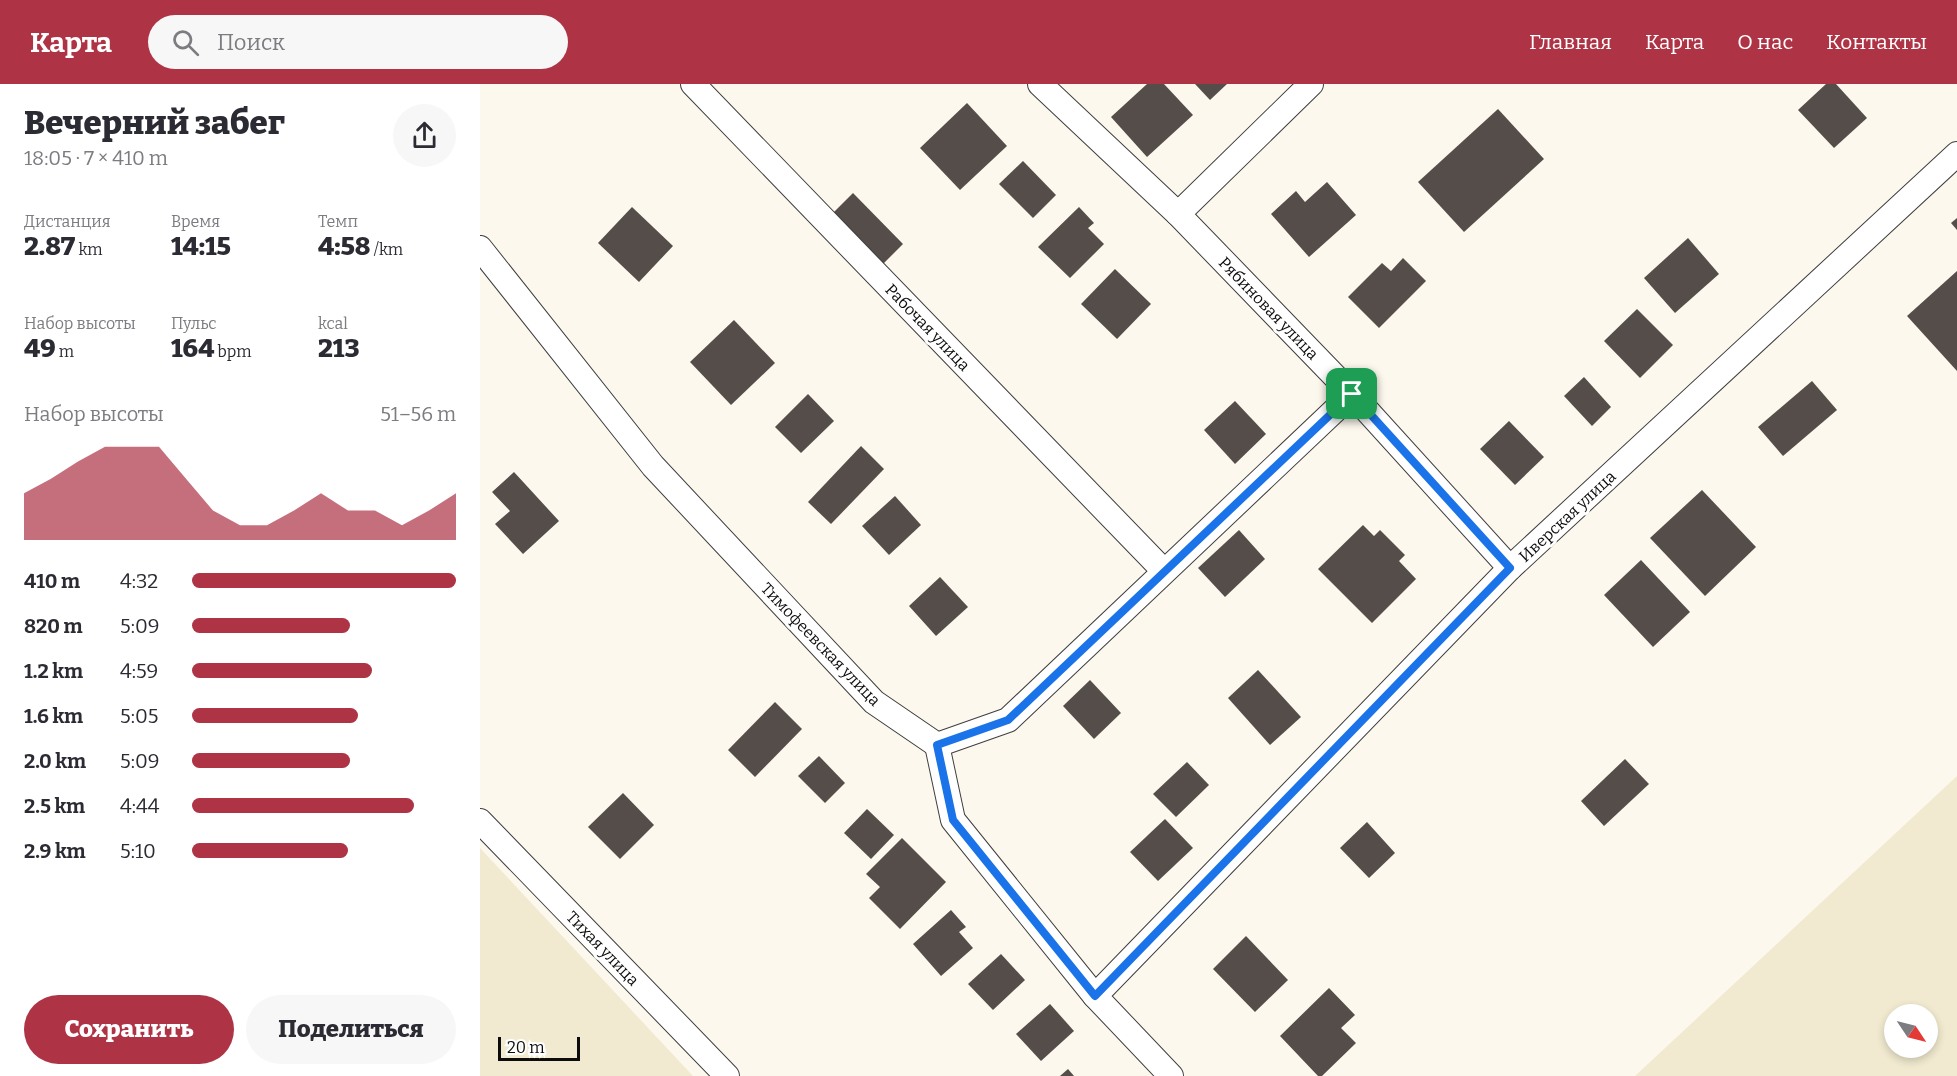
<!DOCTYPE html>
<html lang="ru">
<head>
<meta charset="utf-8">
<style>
  body { margin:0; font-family:Bitter,serif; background:#f7f7f7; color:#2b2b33; height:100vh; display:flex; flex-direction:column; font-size:22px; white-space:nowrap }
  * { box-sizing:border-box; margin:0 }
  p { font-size:20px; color:#7c7c81 }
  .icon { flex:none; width:33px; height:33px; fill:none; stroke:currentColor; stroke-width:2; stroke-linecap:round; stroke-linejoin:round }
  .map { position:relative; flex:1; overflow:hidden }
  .details { display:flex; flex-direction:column; background:#fff; width:480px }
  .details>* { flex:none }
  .needle { width:39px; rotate:125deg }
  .tools { position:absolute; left:1404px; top:920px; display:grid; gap:12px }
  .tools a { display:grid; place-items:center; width:54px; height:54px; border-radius:50%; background:#fff; box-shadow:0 3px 9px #0003; font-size:30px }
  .scale { position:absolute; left:18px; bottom:15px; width:82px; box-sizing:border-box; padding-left:6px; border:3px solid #0c0c0c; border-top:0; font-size:16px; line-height:21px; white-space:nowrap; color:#0c0c0c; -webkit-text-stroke:4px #fff; paint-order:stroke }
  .pin { position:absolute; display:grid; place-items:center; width:51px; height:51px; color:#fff; margin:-26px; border-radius:12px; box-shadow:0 3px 9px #0006 }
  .round { display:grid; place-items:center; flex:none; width:63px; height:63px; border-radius:32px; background:#f7f7f7 }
  .summary { display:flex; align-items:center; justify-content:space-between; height:102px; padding:0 24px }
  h1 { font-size:33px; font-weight:800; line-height:45px }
  .figures { display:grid; grid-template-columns:repeat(3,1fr); gap:9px; height:102px; padding:6px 24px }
  .figures div { display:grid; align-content:center }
  .figures b { font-size:26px; font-weight:800 }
  .figures small { font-size:16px; font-weight:400 }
  .figures p { font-size:16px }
  .chart { height:168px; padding:12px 24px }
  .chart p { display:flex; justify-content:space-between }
  .chart svg { width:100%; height:108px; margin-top:6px; fill:#ae3345; opacity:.7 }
  .primary-button { display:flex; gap:12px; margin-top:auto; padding:12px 24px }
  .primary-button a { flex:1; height:69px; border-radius:36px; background:#ae3345; color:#fff; font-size:24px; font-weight:800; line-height:69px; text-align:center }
  .primary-button a+a { background:#f7f7f7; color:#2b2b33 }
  ul { padding:0 24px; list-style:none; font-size:20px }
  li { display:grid; grid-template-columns:96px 72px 1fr; align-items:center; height:45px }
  li i { height:15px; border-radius:8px; background:#ae3345 }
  header { display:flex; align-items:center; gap:36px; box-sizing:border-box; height:84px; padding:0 30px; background:#ae3345; color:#fff }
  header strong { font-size:28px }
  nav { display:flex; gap:33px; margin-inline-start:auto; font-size:21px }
  .search { width:420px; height:54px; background:#f7f7f7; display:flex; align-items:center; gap:15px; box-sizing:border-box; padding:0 21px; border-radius:33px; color:#7c7c81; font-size:22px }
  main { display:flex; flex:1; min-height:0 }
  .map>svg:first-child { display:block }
  .farmland { fill:#f1ead0; fill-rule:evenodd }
  .building { fill:#544d4a }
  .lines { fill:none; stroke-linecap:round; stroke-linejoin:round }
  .street-casing { stroke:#3f3f3f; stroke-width:26 }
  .street { stroke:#fff; stroke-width:24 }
  .route-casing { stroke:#fff; stroke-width:12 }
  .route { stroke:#1a73e8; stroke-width:8 }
  .labels { text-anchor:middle; stroke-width:6; stroke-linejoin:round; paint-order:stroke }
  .street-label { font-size:16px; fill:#0c0c0c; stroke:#fff }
</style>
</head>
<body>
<header>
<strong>Карта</strong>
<div class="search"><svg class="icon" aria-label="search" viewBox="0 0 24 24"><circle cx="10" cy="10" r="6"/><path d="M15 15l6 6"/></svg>Поиск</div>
<nav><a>Главная</a><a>Карта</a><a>О нас</a><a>Контакты</a></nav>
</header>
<main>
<section class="details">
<div class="summary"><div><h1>Вечерний забег</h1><p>18:05 · 7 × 410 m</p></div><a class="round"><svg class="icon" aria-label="share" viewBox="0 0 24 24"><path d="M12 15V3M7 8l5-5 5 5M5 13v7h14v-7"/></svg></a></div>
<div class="figures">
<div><p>Дистанция</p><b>2.87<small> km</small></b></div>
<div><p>Время</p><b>14:15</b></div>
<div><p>Темп</p><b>4:58<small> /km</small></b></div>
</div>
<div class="figures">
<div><p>Набор высоты</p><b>49<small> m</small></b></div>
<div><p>Пульс</p><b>164<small> bpm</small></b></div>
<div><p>kcal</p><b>213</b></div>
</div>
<div class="chart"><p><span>Набор высоты</span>51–56 m</p>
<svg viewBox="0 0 160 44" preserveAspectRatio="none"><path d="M0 44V25L10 19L20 12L30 6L40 6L50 6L60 19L70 32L80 38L90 38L100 32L110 25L120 32L130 32L140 38L150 32L160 25V44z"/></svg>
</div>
<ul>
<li><b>410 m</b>4:32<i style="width:100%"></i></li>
<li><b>820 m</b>5:09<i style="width:60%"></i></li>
<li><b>1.2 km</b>4:59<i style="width:68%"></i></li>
<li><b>1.6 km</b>5:05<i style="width:63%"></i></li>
<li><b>2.0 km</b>5:09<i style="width:60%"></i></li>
<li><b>2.5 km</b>4:44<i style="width:84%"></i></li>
<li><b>2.9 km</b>5:10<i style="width:59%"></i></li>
</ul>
<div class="primary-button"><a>Сохранить</a><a>Поделиться</a></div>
</section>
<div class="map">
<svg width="1477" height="992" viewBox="0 0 1477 992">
  <rect width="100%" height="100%" fill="#fdf8ed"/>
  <g class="farmland">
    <path d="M1477,692V992H1155ZM1414,930H1448V963H1414Z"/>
    <polygon points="0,764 213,992 0,992"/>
  </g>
  <g class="building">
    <polygon points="667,0 684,0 713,31 667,73 631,33"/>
    <polygon points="715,0 747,0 730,16"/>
    <polygon points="1346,0 1356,0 1387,34 1354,64 1318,26"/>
    <polygon points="487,19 527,62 480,106 440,64"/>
    <polygon points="1018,25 1064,75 984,148 938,98"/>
    <polygon points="543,77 576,111 553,134 519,100"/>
    <polygon points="847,98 876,131 829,173 791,130 816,107 825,118"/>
    <polygon points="373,109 423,160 402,181 352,130"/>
    <polygon points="152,123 193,162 159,198 118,159"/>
    <polygon points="599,123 614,139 608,144 624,160 590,194 558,163"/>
    <polygon points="1477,134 1477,146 1471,139"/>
    <polygon points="1208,154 1239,190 1195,229 1164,194"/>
    <polygon points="923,174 946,197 899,244 868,213 902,179 911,187"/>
    <polygon points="635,185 671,220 637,255 601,220"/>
    <polygon points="1477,187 1477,287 1427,232"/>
    <polygon points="1157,225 1193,261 1160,294 1124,257"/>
    <polygon points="254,236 295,279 251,321 210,278"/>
    <polygon points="1104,293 1131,323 1112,342 1084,312"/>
    <polygon points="1332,297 1357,326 1303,372 1278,343"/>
    <polygon points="328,310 354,337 321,369 295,343"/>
    <polygon points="755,317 786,350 755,380 724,346"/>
    <polygon points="1029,337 1064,373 1035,401 1000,365"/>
    <polygon points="381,362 404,385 351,440 328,418"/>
    <polygon points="34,388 79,437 43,470 15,440 30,427 12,408"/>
    <polygon points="1222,406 1276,463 1225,512 1170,454"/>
    <polygon points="415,412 441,441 409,471 382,442"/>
    <polygon points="883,441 894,452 900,446 925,471 919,477 936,495 892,539 838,485"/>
    <polygon points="759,446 785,475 745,513 718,484"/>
    <polygon points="1161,476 1210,528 1173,563 1124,511"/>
    <polygon points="460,493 488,523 456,552 429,522"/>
    <polygon points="778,586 821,633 790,661 748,614"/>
    <polygon points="610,596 641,629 614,655 583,622"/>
    <polygon points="295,618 322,645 275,693 248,666"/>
    <polygon points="339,672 365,699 345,719 318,692"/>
    <polygon points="1145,675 1169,700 1124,742 1101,717"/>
    <polygon points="707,678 729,701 696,733 673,710"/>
    <polygon points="143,709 174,741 140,775 108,743"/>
    <polygon points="387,725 414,751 391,775 364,749"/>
    <polygon points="685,735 713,764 678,797 650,768"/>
    <polygon points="887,738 915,769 889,794 860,764"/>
    <polygon points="422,754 466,798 420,845 389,814 400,803 386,790"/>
    <polygon points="471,826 486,843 479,848 493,864 461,892 433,860"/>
    <polygon points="766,852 808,896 775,928 733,885"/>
    <polygon points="521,870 545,896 513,926 488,900"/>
    <polygon points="849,904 875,931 861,944 876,959 842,992 838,992 800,952"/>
    <polygon points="570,920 594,947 561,977 536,950"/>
    <polygon points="588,985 594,992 580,992"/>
  </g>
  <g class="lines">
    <g class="street-casing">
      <g id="street">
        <polyline points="213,0 683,486"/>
        <polyline points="560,0 698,130 872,310 1030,484"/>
        <polyline points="698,130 831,0"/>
        <polyline points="0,164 173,382 394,618 457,661 528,636 872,310"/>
        <polyline points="457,661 473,736 615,912"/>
        <polyline points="0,737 247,992"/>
        <polyline points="691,992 615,912 1030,484 1477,70"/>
      </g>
    </g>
    <use href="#street" class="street"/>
  </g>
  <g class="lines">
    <g class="route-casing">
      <polygon id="route" points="872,310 1030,484 615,912 473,736 457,661 528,636"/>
    </g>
    <use href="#route" class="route"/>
  </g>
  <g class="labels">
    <g class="street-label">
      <text transform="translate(789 224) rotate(46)" y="6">Рябиновая улица</text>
      <text transform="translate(448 243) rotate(46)" y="6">Рабочая улица</text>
      <text transform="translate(1087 432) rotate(-43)" y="6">Иверская улица</text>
      <text transform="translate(341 560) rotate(46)" y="6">Тимофеевская улица</text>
      <text transform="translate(123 864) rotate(46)" y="6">Тихая улица</text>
    </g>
  </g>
</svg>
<div class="tools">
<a><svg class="needle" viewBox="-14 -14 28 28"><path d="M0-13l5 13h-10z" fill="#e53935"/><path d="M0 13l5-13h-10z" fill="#7c7c81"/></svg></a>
</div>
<div class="scale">20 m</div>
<div class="pin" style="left:872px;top:310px;background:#1e9e55"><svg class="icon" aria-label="arrive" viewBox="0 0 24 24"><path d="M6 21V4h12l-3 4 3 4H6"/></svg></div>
</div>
</main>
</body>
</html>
